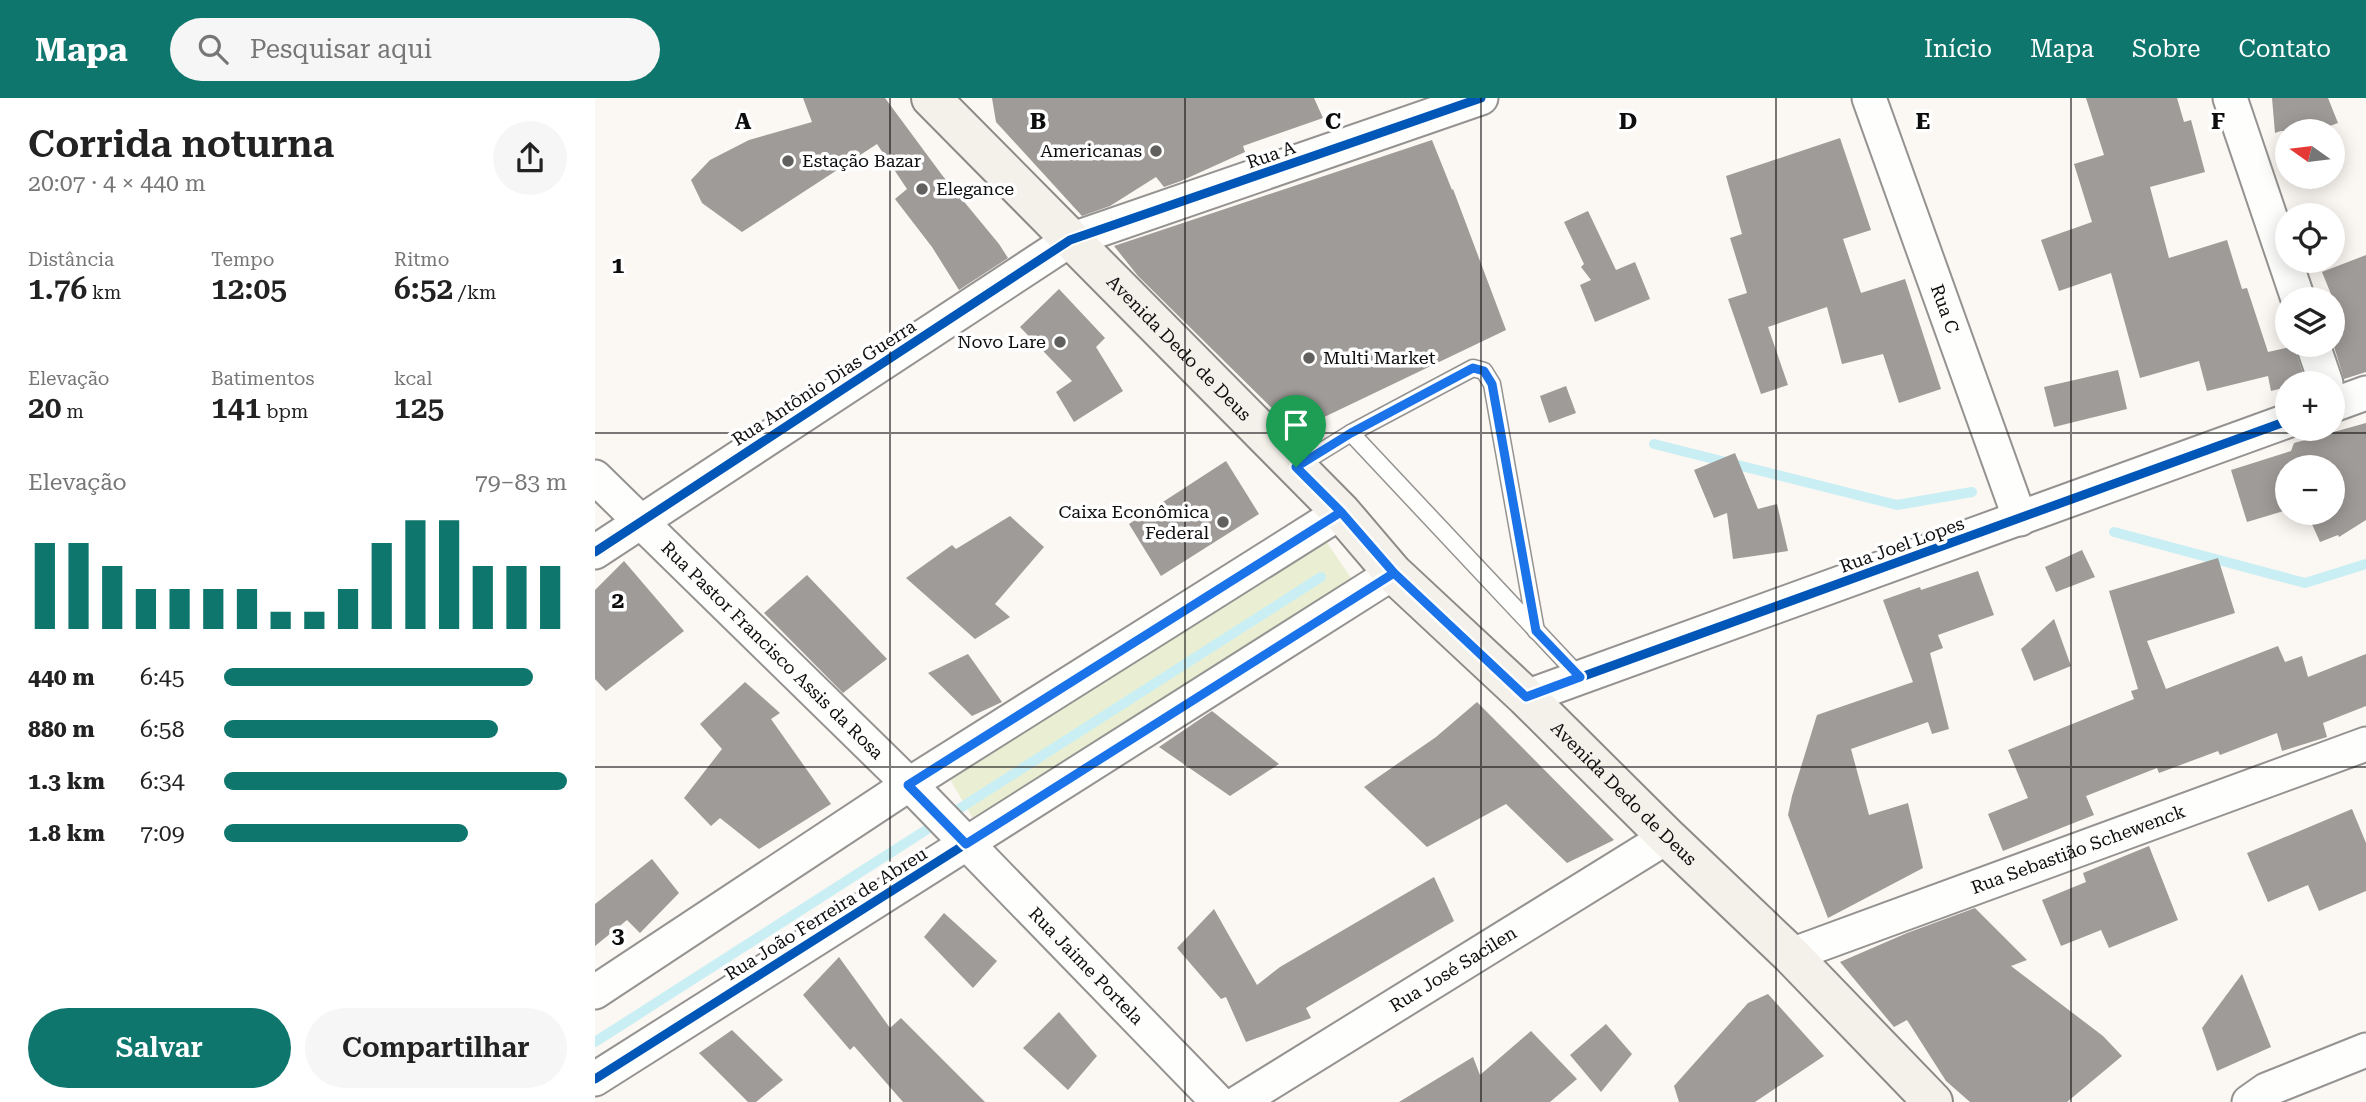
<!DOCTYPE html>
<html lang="pt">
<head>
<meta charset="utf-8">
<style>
  body { margin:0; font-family:"Roboto Serif",serif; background:#f6f6f6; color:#222; height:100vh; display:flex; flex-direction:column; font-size:26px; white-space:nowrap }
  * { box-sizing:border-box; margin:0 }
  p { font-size:23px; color:#767676 }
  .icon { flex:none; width:38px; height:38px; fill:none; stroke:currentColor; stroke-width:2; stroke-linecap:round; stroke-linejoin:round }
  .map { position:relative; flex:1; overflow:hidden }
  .panel { display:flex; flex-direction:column; background:#fff; width:595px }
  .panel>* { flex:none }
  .needle { width:46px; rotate:284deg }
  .buttons { position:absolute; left:1680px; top:21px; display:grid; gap:14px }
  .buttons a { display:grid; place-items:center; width:70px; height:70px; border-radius:50%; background:#fff; box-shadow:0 4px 18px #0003; font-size:35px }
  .pin { position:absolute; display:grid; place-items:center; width:60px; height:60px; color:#fff; margin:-72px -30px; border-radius:50% 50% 50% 0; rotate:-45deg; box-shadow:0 0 7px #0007 }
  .pin .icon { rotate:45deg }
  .round { display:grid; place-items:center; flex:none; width:74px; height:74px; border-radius:37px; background:#f6f6f6 }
  .summary { display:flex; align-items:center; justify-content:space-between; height:119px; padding:0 28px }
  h1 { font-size:38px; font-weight:600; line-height:52px }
  .figures { display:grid; grid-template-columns:repeat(3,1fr); gap:10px; height:119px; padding:7px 28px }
  .figures div { display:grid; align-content:center }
  .figures b { font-size:30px; font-weight:600 }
  .figures small { font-size:19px; font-weight:400 }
  .figures p { font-size:19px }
  .chart { height:196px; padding:14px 28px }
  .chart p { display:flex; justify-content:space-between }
  .chart svg { width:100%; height:126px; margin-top:7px; stroke:#0f766e; stroke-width:6 }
  .action { display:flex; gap:14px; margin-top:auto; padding:14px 28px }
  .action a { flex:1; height:80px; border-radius:42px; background:#0f766e; color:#fff; font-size:28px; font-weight:600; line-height:80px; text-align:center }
  .action a+a { background:#f6f6f6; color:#222 }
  ul { padding:0 28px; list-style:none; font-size:23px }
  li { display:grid; grid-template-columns:112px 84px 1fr; align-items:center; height:52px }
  li i { height:18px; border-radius:9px; background:#0f766e }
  header { display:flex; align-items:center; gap:42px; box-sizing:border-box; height:98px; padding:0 35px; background:#0f766e; color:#fff }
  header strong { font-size:33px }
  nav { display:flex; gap:38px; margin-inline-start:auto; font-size:24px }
  .search { width:490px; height:63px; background:#f6f6f6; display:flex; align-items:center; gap:18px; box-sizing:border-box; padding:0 24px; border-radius:38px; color:#767676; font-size:26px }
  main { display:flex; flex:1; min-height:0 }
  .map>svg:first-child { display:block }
  .green { fill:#eaefd3 }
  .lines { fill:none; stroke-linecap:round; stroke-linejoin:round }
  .stream { stroke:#c9eff4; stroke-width:10 }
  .building { fill:#9e9b98 }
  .service-casing { stroke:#959391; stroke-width:19 }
  .minor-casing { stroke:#959391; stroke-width:37 }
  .secondary-casing { stroke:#8b8a87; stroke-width:42 }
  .service { stroke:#fefefd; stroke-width:16 }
  .minor { stroke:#fefefd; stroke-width:33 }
  .secondary { stroke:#f4f0ea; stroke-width:38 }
  .cycleway-casing { stroke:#fff; stroke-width:13 }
  .cycleway { stroke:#0057b8; stroke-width:9 }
  .route-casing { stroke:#fff; stroke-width:14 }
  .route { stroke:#1a73e8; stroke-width:9 }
  .grid { fill:none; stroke:#0e0e0e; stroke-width:2; stroke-opacity:0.55 }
  .poi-dot { fill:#61605e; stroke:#fff; stroke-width:2.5 }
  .labels { text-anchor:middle; stroke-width:7; stroke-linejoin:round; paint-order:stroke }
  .poi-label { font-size:18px; fill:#0e0e0e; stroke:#fff; text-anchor:end }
  .street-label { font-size:18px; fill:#0e0e0e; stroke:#fff }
  .grid-label { font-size:23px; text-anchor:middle; font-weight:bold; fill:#0e0e0e; stroke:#fff; stroke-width:7; stroke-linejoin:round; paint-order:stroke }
</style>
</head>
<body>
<header>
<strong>Mapa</strong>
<div class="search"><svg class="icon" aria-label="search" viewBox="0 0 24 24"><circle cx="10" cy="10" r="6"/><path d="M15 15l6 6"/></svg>Pesquisar aqui</div>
<nav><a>Início</a><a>Mapa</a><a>Sobre</a><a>Contato</a></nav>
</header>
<main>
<section class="panel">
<div class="summary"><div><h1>Corrida noturna</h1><p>20:07 · 4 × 440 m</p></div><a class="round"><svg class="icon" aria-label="share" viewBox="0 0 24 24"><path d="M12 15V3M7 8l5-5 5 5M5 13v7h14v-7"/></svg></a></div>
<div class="figures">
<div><p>Distância</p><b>1.76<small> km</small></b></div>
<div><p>Tempo</p><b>12:05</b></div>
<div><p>Ritmo</p><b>6:52<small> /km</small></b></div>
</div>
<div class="figures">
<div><p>Elevação</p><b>20<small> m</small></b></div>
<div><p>Batimentos</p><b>141<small> bpm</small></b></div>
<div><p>kcal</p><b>125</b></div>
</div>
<div class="chart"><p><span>Elevação</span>79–83 m</p>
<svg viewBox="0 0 160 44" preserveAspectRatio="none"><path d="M5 44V14M15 44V14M25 44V22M35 44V30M45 44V30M55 44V30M65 44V30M75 44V38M85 44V38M95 44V30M105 44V14M115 44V6M125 44V6M135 44V22M145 44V22M155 44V22"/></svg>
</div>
<ul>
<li><b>440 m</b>6:45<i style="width:90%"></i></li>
<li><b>880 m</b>6:58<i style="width:80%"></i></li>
<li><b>1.3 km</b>6:34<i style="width:100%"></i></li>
<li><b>1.8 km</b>7:09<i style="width:71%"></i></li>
</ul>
<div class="action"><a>Salvar</a><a>Compartilhar</a></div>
</section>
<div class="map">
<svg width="1771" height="1004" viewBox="0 0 1771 1004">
  <rect width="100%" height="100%" fill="#fbf7f2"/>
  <polygon class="green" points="731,443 756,480 380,724 353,678"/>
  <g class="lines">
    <g class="stream">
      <polyline points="1059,346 1302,407 1377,394"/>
      <polyline points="1519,434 1710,485 1771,466"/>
      <polyline points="0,944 726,479"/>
    </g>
  </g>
  <g class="building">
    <polygon points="208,0 290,0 347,77 404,146 413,160 364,192 337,149 300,101 312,91 282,46 147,134 107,105 96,82 115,62 154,42 217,24"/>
    <polygon points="397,0 719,0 728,20 648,48 650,54 586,83 569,89 561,79 515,108 487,118 401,24"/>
    <polygon points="1491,0 1582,0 1589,24 1596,22 1610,74 1555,89 1574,160 1632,142 1647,191 1652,190 1673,254 1699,248 1711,285 1692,285 1692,289 1676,293 1673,278 1612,293 1604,263 1545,280 1516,175 1464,193 1446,142 1497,124 1479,66 1509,57"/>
    <polygon points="1677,0 1733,0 1743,25 1721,33 1686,33 1680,35"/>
    <polygon points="1245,40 1276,132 1248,141 1266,195 1310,181 1346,291 1304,305 1288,256 1247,266 1232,209 1173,229 1193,287 1166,296 1133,201 1152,195 1135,140 1147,136 1131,78"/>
    <polygon points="837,42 857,92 858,91 911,232 700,333 543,178 519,148"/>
    <polygon points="993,113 1021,172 1040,164 1055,201 1000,224 985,187 996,182 986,169 989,166 969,124"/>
    <polygon points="1771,157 1771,274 1749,281 1738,245 1738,201 1727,174"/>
    <polygon points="464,191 510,240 501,249 528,293 479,324 461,294 477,283 425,229"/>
    <polygon points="1523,272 1532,311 1459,329 1449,289"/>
    <polygon points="971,288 981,315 954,325 945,298"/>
    <polygon points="1771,325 1771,422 1744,439 1743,437 1725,444 1712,415 1738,415 1738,369 1692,369 1692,412 1652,424 1636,372 1696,353 1699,345"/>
    <polygon points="1140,355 1163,411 1182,406 1193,453 1138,461 1132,415 1119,420 1099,372"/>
    <polygon points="631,363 664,416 566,478 534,426"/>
    <polygon points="415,418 449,449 400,506 415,519 380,541 311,480 357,447 361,451"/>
    <polygon points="1487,452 1500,479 1461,494 1450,469"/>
    <polygon points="1623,460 1640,515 1552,543 1571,591 1683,548 1690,564 1707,558 1713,579 1771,556 1771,608 1728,625 1732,639 1687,653 1682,635 1625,657 1623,653 1564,675 1562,670 1491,698 1499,717 1408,753 1393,716 1433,700 1413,652 1539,601 1536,593 1543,591 1514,493"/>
    <polygon points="29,463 89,533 11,593 0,581 0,492"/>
    <polygon points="1383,473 1399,517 1343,537 1348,550 1335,555 1354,631 1337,636 1333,624 1256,651 1274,717 1313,705 1328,770 1233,820 1193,717 1197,698 1222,617 1318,584 1288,502 1325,489 1326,492"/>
    <polygon points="212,477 292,561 248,595 169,515"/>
    <polygon points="1459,521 1476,568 1439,583 1426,551"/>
    <polygon points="373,556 407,604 377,618 333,575"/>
    <polygon points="150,584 185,615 176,621 236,706 164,751 125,720 116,728 89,700 127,651 105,626"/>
    <polygon points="882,604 1019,742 972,765 911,706 832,749 769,689 841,639"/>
    <polygon points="617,613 684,666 635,698 564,649"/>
    <polygon points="1757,711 1771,745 1771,793 1724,813 1713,787 1673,804 1652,755"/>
    <polygon points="1554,748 1583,822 1514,850 1506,832 1466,848 1447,802 1491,784 1488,775"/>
    <polygon points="57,761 84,795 45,835 32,822 0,848 0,806"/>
    <polygon points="839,779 859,823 711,910 716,920 651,944 631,899 626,901 582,850 619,811 662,887 685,869"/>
    <polygon points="1380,810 1432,862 1416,868 1508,938 1527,958 1472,1004 1375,1004 1351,983 1312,922 1299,929 1245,864 1312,835"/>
    <polygon points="349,815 402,863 378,890 329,839"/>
    <polygon points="244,859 295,930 306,920 390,1004 308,1004 259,948 255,952 208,897"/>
    <polygon points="1647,876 1676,949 1622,973 1607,930"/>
    <polygon points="1173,896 1229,958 1160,1004 1084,1004 1079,988 1153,905"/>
    <polygon points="464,914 502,958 473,992 428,950"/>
    <polygon points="1011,926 1037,956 1006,994 975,957"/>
    <polygon points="137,932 188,982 161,1004 153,1004 104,955"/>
    <polygon points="936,933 982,981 955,1004 804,1004 878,959 885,977"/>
  </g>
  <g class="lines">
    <g class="service-casing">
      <g id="service">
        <polyline points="756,335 985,579"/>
        <polyline points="701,369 756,335 878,270 889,273 897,286 941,533"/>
      </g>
    </g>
    <g class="minor-casing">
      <g id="minor">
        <path id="s1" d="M1274,0L1425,421"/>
        <polyline points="1635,0 1703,201"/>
        <polyline points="1718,247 1731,285"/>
        <polyline points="1738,307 1771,295"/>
        <path id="s2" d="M0,379L325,697L623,1004"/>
        <polyline points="0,454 475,142 886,0"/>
        <polyline points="931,599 1692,323"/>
        <path id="s3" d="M1196,857L1771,646"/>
        <polyline points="0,894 313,687 746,414"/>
        <polyline points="0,981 798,475"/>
        <path id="s4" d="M644,1004L1072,739"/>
        <polyline points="1654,1004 1671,992 1771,952"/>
      </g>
    </g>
    <g class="secondary-casing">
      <g id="secondary">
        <path id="s5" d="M336,0L746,414L798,475L931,599L1072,739L1196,857L1338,1004"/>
      </g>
    </g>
    <use href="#service" class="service"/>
    <use href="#minor" class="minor"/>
    <use href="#secondary" class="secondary"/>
    <g class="cycleway-casing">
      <g id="cycleway">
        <polyline points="0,454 475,142 886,0"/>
        <polyline points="931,599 1692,323"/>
        <polyline points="0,981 798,475"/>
      </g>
    </g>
    <use href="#cycleway" class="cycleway"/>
  </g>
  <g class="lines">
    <g class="route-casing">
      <polyline id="route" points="701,369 746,414 799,475 371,746 313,687 746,414 799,475 931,599 985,579 941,533 897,286 889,273 878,270 756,335 701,369"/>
    </g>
    <use href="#route" class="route"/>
  </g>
  <path class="grid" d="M295,0V1004M590,0V1004M886,0V1004M1181,0V1004M1476,0V1004M0,335H1771M0,669H1771"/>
  <g class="poi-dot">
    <circle cx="561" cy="53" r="7"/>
    <circle cx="193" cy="63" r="7"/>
    <circle cx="327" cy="91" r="7"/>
    <circle cx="465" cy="244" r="7"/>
    <circle cx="714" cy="260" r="7"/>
    <circle cx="628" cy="424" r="7"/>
  </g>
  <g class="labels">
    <g class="poi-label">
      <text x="547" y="59">Americanas</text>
      <text x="207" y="69" text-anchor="start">Estação Bazar</text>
      <text x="341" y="97" text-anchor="start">Elegance</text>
      <text x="451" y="250">Novo Lare</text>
      <text x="728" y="266" text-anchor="start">Multi Market</text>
      <text x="614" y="420">Caixa Econômica<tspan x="614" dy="21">Federal</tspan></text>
    </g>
    <g class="street-label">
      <text transform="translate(676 57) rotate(-19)" y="6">Rua A</text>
      <text dy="6" stroke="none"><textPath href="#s1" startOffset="224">Rua C</textPath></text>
      <text dy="6" stroke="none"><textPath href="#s5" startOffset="352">Avenida Dedo de Deus</textPath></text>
      <text transform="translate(229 285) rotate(-33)" y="6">Rua Antônio Dias Guerra</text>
      <text transform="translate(1307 447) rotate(-20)" y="6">Rua Joel Lopes</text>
      <text dy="6" stroke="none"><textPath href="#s2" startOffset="248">Rua Pastor Francisco Assis da Rosa</textPath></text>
      <text dy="6" stroke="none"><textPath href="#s5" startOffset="982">Avenida Dedo de Deus</textPath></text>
      <text dy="6" stroke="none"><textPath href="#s3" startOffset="306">Rua Sebastião Schewenck</textPath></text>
      <text transform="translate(231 816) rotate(-32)" y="6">Rua João Ferreira de Abreu</text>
      <text dy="6" stroke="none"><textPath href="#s2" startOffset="693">Rua Jaime Portela</textPath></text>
      <text dy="6" stroke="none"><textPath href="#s4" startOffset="252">Rua José Sacilen</textPath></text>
    </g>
  </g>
  <g class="grid-label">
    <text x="148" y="31">A</text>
    <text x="443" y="31">B</text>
    <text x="738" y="31">C</text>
    <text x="1033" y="31">D</text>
    <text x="1328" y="31">E</text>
    <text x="1623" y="31">F</text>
    <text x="23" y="175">1</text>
    <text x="23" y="510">2</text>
    <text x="23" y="845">3</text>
  </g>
</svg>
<div class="buttons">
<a><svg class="needle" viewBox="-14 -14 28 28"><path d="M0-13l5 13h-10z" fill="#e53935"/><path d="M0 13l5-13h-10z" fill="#767676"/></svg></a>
<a><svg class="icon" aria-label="locate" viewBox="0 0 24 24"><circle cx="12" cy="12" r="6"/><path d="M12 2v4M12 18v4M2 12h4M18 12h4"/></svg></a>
<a><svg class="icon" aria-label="layers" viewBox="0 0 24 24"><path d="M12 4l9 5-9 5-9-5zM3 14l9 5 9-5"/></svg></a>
<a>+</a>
<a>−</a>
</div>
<div class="pin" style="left:701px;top:369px;background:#1e9e55"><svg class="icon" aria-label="arrive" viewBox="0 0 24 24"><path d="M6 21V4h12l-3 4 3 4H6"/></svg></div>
</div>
</main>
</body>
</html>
